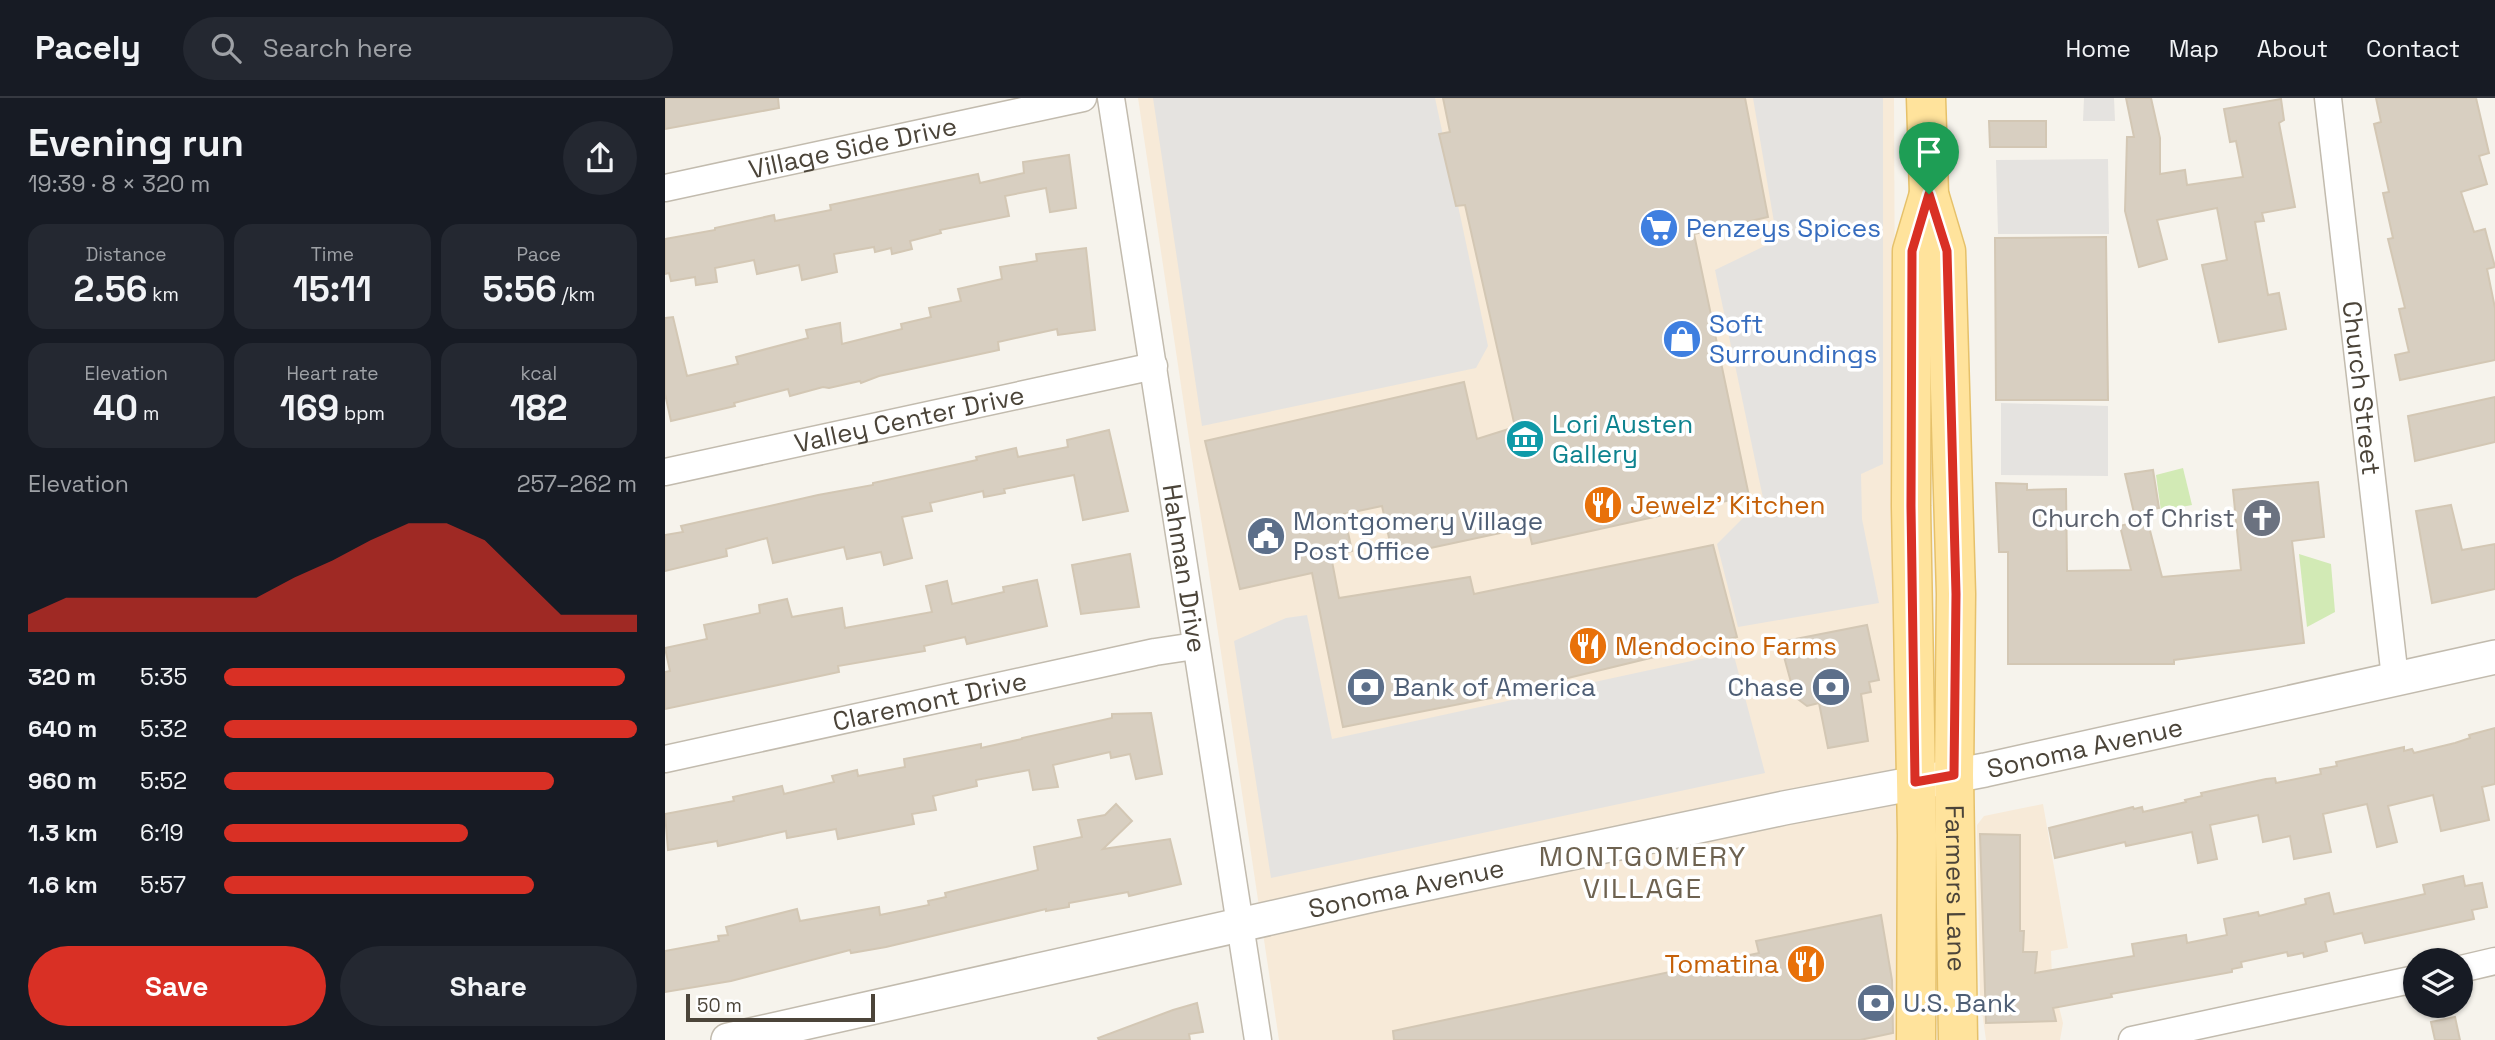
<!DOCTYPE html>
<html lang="en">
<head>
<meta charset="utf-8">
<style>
  body { margin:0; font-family:"Space Grotesk",sans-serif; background:#242831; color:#f1f3f6; height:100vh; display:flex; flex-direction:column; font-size:26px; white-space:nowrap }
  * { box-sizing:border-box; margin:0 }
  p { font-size:23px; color:#9ea1a6 }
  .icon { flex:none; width:38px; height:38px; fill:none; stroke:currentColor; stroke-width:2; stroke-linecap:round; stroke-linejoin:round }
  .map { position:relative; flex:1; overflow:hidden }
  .side { display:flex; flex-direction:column; background:#171b24; width:665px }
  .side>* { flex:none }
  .controls { position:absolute; left:1738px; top:850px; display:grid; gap:14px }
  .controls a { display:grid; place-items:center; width:70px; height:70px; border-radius:50%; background:#171b24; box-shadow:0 2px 5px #0004; font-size:35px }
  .scale { position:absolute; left:21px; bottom:18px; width:189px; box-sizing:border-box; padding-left:7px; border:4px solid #4b4439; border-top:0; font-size:19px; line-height:24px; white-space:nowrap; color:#4b4439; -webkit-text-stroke:5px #fff; paint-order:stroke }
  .pin { position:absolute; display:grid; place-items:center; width:60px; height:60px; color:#fff; margin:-72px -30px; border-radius:50% 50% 50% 0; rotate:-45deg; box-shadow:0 0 7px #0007 }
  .pin .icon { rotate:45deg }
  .round { display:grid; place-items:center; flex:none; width:74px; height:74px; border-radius:37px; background:#242831 }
  .headline { display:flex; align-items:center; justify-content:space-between; height:119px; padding:0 28px }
  h1 { font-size:38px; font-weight:700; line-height:52px }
  .stats { display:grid; grid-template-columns:repeat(3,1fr); gap:10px; height:119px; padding:7px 28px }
  .stats div { display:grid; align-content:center; border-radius:18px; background:#242831; text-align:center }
  .stats b { font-size:35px; font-weight:700 }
  .stats small { font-size:19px; font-weight:400 }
  .stats p { font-size:19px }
  .chart { height:196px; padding:14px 28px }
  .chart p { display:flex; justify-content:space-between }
  .chart svg { width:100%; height:126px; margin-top:7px; fill:#d93025; opacity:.7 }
  .action { display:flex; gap:14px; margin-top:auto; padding:14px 28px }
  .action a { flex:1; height:80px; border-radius:42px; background:#d93025; color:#fff; font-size:28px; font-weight:700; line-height:80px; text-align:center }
  .action a+a { background:#242831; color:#f1f3f6 }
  ul { padding:0 28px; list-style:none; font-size:23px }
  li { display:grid; grid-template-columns:112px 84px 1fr; align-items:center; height:52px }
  li i { height:18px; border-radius:9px; background:#d93025 }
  header { display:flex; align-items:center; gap:42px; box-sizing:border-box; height:98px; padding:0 35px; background:#171b24; border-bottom:2px solid #363941 }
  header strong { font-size:33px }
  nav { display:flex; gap:38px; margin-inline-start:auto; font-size:24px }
  .search { width:490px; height:63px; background:#242831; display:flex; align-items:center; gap:18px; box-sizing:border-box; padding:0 24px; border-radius:38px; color:#9ea1a6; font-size:26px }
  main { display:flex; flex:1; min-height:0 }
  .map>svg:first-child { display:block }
  .commercial { fill:#f7ead8 }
  .green { fill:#d2eab5 }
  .parking { fill:#e5e3e0 }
  .building { fill:#d8cfc1; stroke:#d3c7b4; stroke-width:2 }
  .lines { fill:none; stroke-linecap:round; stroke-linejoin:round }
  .minor-casing { stroke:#c2bbae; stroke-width:29 }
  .tertiary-casing { stroke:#c2bbae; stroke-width:36 }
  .primary-casing { stroke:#e6c16a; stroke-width:41 }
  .minor { stroke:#fff; stroke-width:26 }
  .tertiary { stroke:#fff; stroke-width:33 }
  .primary { stroke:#ffe39c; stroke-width:38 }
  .route-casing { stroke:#fff; stroke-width:14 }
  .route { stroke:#d93025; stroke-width:9 }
  .labels { text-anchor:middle; stroke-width:7; stroke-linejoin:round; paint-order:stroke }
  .street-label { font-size:26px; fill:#4b4439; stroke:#fff }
  .shop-label { font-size:26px; fill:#366cbe; stroke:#fff; text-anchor:start }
  .culture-label { font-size:26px; fill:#0d838f; stroke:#fff; text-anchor:start }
  .food-label { font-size:26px; fill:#c56008; stroke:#fff; text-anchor:start }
  .worship-label { font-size:26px; fill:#5b616d; stroke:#fff; text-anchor:end }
  .service-label { font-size:26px; fill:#4e5e75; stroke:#fff; text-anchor:start }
  .neighbourhood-label { font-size:28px; letter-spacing:2px; fill:#6e6250; stroke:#fff }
</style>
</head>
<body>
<header>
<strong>Pacely</strong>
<div class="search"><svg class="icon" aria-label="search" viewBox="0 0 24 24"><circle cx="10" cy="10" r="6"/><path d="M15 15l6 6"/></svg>Search here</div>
<nav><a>Home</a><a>Map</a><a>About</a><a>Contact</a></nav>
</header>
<main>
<section class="side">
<div class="headline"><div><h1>Evening run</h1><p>19:39 · 8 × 320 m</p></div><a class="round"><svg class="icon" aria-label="share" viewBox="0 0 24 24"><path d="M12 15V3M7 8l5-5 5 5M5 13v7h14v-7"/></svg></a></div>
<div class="stats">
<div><p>Distance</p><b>2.56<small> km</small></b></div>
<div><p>Time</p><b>15:11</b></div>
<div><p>Pace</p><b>5:56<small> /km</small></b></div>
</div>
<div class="stats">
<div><p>Elevation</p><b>40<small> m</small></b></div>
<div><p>Heart rate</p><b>169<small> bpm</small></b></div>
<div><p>kcal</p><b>182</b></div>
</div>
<div class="chart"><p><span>Elevation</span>257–262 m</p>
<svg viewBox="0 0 160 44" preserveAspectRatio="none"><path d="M0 44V38L10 32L20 32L30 32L40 32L50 32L60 32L70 25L80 19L90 12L100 6L110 6L120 12L130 25L140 38L150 38L160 38V44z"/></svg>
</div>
<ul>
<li><b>320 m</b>5:35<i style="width:97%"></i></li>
<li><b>640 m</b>5:32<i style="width:100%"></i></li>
<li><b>960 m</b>5:52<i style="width:80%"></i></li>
<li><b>1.3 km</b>6:19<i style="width:59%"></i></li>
<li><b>1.6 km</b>5:57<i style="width:75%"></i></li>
</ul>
<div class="action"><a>Save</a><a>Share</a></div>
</section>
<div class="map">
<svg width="1830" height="942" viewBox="0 0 1830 942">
  <rect width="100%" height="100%" fill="#f6f3ec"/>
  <g class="commercial">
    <polygon points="473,0 1229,0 1233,942 614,942"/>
    <polygon points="1378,706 1403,850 1386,853 1387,880 1398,925 1395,942 1321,942 1315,899 1312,727 1319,718"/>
  </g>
  <g class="green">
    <polygon points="1518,370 1527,407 1496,413 1491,377"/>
    <polygon points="1634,456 1666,466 1670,514 1642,529"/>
  </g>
  <g class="parking">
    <polygon points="488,0 770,0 823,248 811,270 537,328"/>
    <polygon points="1088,0 1218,0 1218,366 1196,376 1197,421 1214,505 1073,529 1052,446 1098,400 1050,172 1112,142"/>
    <polygon points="1419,0 1449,0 1450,23 1418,23"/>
    <polygon points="1443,61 1444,136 1333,136 1331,62"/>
    <polygon points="1336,305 1443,308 1443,378 1336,377"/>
    <polygon points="642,517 667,641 1068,554 1100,675 606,780 569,543 621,520"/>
  </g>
  <g class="building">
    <polygon points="0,0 113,0 114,10 0,31"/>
    <polygon points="778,0 1080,0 1103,119 1029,136 1084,398 867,446 863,429 728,458 717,408 679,416 687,453 666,458 674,500 805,479 809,496 1048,447 1072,539 870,588 871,591 678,629 647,475 575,491 540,343 799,284 812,341 850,329 800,107 791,108 774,36 785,34"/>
    <polygon points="1461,0 1486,0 1495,40 1495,76 1520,72 1522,87 1578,79 1571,43 1565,44 1559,11 1616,1 1619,22 1614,25 1630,109 1597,115 1599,123 1590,124 1603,197 1614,195 1621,231 1554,244 1537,167 1562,162 1552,110 1492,122 1502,161 1474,169 1460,113 1462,39 1469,39"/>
    <polygon points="1711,0 1811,0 1824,55 1814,58 1822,86 1796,94 1809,134 1820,131 1830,169 1822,171 1830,210 1830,262 1735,282 1730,257 1744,254 1734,211 1740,210 1723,141 1728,140 1718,95 1724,94 1709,26 1716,24"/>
    <polygon points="1324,23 1381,23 1381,49 1325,49"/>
    <polygon points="404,57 411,110 385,114 381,90 340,98 344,118 275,132 276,135 245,143 247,151 227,156 226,150 210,154 209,149 169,156 172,174 137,182 134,167 92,176 89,162 50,170 52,184 31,187 30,179 6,183 4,175 0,176 0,141 50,132 50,130 109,117 110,123 166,112 165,107 313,76 315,85 359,75 358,64"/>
    <polygon points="1441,139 1443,302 1331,302 1330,140"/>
    <polygon points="421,150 430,232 393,237 392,231 333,244 334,252 214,278 196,285 195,283 164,290 158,289 125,298 123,291 69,305 70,308 6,323 0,296 0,220 8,219 22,278 73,266 71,259 143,240 141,232 175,225 177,246 237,231 236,226 266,219 264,210 296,203 293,191 337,181 335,169 372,163 371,156"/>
    <polygon points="1830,299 1830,344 1750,363 1743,318"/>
    <polygon points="444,332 463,413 418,422 409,377 339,391 340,395 319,399 318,393 265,405 267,413 237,419 247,460 219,467 216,454 182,461 179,449 108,465 102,440 61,451 62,458 0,473 0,437 18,434 16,428 153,397 208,387 208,385 312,362 311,359 351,350 353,359 403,349 402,342"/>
    <polygon points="1488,372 1494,410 1469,415 1460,376"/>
    <polygon points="1653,384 1659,439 1627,443 1639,545 1509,562 1509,566 1343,566 1343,454 1334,454 1331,385 1362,386 1362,392 1401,391 1402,473 1466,472 1455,428 1482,421 1497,479 1576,472 1568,392"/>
    <polygon points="1786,407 1797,452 1830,446 1830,491 1767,505 1751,413"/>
    <polygon points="465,456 474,509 416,516 407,467"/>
    <polygon points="372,482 382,528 302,546 300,539 259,548 260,553 173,568 174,574 0,611 0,574 5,573 0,550 42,541 39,527 95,515 94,507 122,501 127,519 177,510 180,530 267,514 261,488 282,483 287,506 339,494 338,489"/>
    <polygon points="1202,527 1214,582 1204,584 1206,594 1196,596 1203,643 1163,650 1154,605 1142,608 1130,599 1115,544"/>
    <polygon points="486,615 497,676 471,681 465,656 446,660 445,654 388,667 393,689 368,692 364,672 311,682 312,688 268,698 271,712 247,716 249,726 173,741 171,731 122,740 121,733 53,748 52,743 3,752 0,716 69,703 68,699 117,688 119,696 169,684 167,678 192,672 193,678 240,669 239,661 316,646 316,650 357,641 357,640 447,620 447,616"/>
    <polygon points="1830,630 1830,686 1817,689 1824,722 1776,733 1768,697 1723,708 1732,744 1712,749 1702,706 1658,716 1666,754 1629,761 1625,738 1598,744 1593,717 1545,727 1552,761 1533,765 1527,734 1461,748 1460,744 1390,760 1384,730 1468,709 1469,711 1477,709 1478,714 1521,704 1520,702 1537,698 1536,695 1601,681 1610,680 1611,685 1656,676 1655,671 1672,668 1671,664 1739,649 1739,653 1747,651 1749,655 1790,645 1805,640 1804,637"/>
    <polygon points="451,706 467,723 438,751 505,741 516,786 464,798 463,794 404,805 404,809 381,813 381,811 221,849 186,855 185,852 66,883 0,894 0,853 54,843 53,838 63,837 61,829 132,811 135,823 214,809 215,817 264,807 263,803 281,799 280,795 373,772 369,749 417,739 413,722 440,717"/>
    <polygon points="1315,736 1355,737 1355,833 1359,833 1358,854 1372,854 1370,875 1469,858 1467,846 1521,837 1522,845 1562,837 1559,821 1593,814 1594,818 1641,806 1640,801 1664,795 1669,816 1760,796 1758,787 1798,778 1800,788 1817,785 1822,809 1807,812 1809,821 1700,845 1697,835 1660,844 1662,853 1639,859 1638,855 1623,858 1622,854 1576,864 1577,869 1567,871 1567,874 1446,896 1447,899 1388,910 1391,923 1321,925"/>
    <polygon points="1216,817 1227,882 1228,935 1195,942 729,942 728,933 1094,855 1091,843"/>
    <polygon points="532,905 538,934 524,936 525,942 434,942 433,940 508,912"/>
    <polygon points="1790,919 1795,942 1770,942 1766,924"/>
  </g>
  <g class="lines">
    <g class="minor-casing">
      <g id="minor">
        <path id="s1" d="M446,0L593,942"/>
        <path id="s2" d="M1663,0L1730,580"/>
        <path id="s3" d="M0,90L418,0"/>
        <path id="s4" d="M0,374L489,268"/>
        <path id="s5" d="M0,661L490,554L530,548"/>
        <polyline points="1796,871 1830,863"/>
        <polyline points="1467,942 1750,881"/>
      </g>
    </g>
    <g class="tertiary-casing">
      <g id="tertiary">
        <path id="s6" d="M63,942L708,797L1119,710L1320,672L1830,559"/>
      </g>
    </g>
    <g class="primary-casing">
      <g id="primary">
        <path id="s7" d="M1261,0L1264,96L1281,153L1291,496L1289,677L1293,942"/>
        <polyline points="1251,942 1252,737 1246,408 1247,153 1264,96"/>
      </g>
    </g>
    <use href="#minor" class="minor"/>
    <use href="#tertiary" class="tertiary"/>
    <use href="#primary" class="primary"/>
  </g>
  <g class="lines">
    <g class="route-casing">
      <polygon id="route" points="1264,96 1282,153 1291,496 1289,677 1250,684 1246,408 1247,153"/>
    </g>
    <use href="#route" class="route"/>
  </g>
  <defs>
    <g id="supermarket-disc" transform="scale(2.0125)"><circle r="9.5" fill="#3f7fe0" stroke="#fff"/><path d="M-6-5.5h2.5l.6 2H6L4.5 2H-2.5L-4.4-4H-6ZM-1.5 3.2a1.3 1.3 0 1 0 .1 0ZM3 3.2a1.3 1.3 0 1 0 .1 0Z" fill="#fff"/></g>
    <g id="shop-disc" transform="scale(2.0125)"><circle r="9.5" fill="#3f7fe0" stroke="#fff"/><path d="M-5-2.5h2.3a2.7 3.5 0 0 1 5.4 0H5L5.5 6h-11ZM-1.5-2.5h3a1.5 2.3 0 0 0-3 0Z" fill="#fff"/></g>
    <g id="museum-disc" transform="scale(2.0125)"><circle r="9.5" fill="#0f9aa8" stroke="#fff"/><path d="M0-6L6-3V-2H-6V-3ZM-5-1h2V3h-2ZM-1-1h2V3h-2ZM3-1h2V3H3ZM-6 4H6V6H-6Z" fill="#fff"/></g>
    <g id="restaurant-disc" transform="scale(2.0125)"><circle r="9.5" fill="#e8710a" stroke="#fff"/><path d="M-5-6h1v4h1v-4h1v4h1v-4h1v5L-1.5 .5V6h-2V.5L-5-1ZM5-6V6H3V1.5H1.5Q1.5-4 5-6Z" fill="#fff"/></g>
    <g id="church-disc" transform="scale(2.0125)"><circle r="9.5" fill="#6b7280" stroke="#fff"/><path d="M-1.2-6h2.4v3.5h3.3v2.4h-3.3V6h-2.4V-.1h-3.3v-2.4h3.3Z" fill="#fff"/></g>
    <g id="civic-disc" transform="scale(2.0125)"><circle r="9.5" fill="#5c6f8a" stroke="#fff"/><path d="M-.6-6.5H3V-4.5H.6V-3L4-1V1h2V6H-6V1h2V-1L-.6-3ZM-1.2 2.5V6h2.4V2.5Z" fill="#fff"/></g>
    <g id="bank-disc" transform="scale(2.0125)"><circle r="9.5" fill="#5c6f8a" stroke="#fff"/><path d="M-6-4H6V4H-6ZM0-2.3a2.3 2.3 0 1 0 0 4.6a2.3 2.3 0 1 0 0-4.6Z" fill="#fff"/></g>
  </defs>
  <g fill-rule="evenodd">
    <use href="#supermarket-disc" x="994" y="130"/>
    <use href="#shop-disc" x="1017" y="241"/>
    <use href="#museum-disc" x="860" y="341"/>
    <use href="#restaurant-disc" x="938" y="407"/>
    <use href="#church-disc" x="1597" y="420"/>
    <use href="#civic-disc" x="601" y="438"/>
    <use href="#restaurant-disc" x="923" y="548"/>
    <use href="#bank-disc" x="701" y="589"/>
    <use href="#bank-disc" x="1166" y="589"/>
    <use href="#restaurant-disc" x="1141" y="866"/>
    <use href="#bank-disc" x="1211" y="905"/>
  </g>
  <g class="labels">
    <g class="street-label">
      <text dy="9" stroke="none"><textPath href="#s3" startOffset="192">Village Side Drive</textPath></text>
      <text dy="9" stroke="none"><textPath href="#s2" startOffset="292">Church Street</textPath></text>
      <text dy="9" stroke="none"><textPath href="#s4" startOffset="250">Valley Center Drive</textPath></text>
      <text dy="9" stroke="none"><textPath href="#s1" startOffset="476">Hahman Drive</textPath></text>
      <text dy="9" stroke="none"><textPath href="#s5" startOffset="271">Claremont Drive</textPath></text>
      <text dy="9" stroke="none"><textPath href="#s6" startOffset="1388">Sonoma Avenue</textPath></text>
      <text dy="9" stroke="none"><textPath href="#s6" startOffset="695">Sonoma Avenue</textPath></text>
      <text dy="9" stroke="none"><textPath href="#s7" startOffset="793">Farmers Lane</textPath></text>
    </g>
    <g class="shop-label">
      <text x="1021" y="139">Penzeys Spices</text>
      <text x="1044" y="235">Soft<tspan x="1044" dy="30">Surroundings</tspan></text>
    </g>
    <g class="culture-label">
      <text x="887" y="335">Lori Austen<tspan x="887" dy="30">Gallery</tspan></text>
    </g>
    <g class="food-label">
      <text x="965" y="416">Jewelz' Kitchen</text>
      <text x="950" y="557">Mendocino Farms</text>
      <text x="1114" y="875" text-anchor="end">Tomatina</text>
    </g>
    <g class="worship-label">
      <text x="1570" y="429">Church of Christ</text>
    </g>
    <g class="service-label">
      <text x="628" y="432">Montgomery Village<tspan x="628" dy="30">Post Office</tspan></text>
      <text x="728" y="598">Bank of America</text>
      <text x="1139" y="598" text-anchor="end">Chase</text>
      <text x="1238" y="914">U.S. Bank</text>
    </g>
    <g class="neighbourhood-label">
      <text x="978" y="768">MONTGOMERY<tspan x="978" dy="32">VILLAGE</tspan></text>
    </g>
  </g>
</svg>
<div class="controls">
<a><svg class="icon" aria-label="layers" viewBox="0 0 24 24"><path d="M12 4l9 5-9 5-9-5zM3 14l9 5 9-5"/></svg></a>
</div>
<div class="scale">50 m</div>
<div class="pin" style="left:1264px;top:96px;background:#1e9e55"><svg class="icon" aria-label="arrive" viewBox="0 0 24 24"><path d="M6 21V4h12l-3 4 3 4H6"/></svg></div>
</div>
</main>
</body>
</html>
